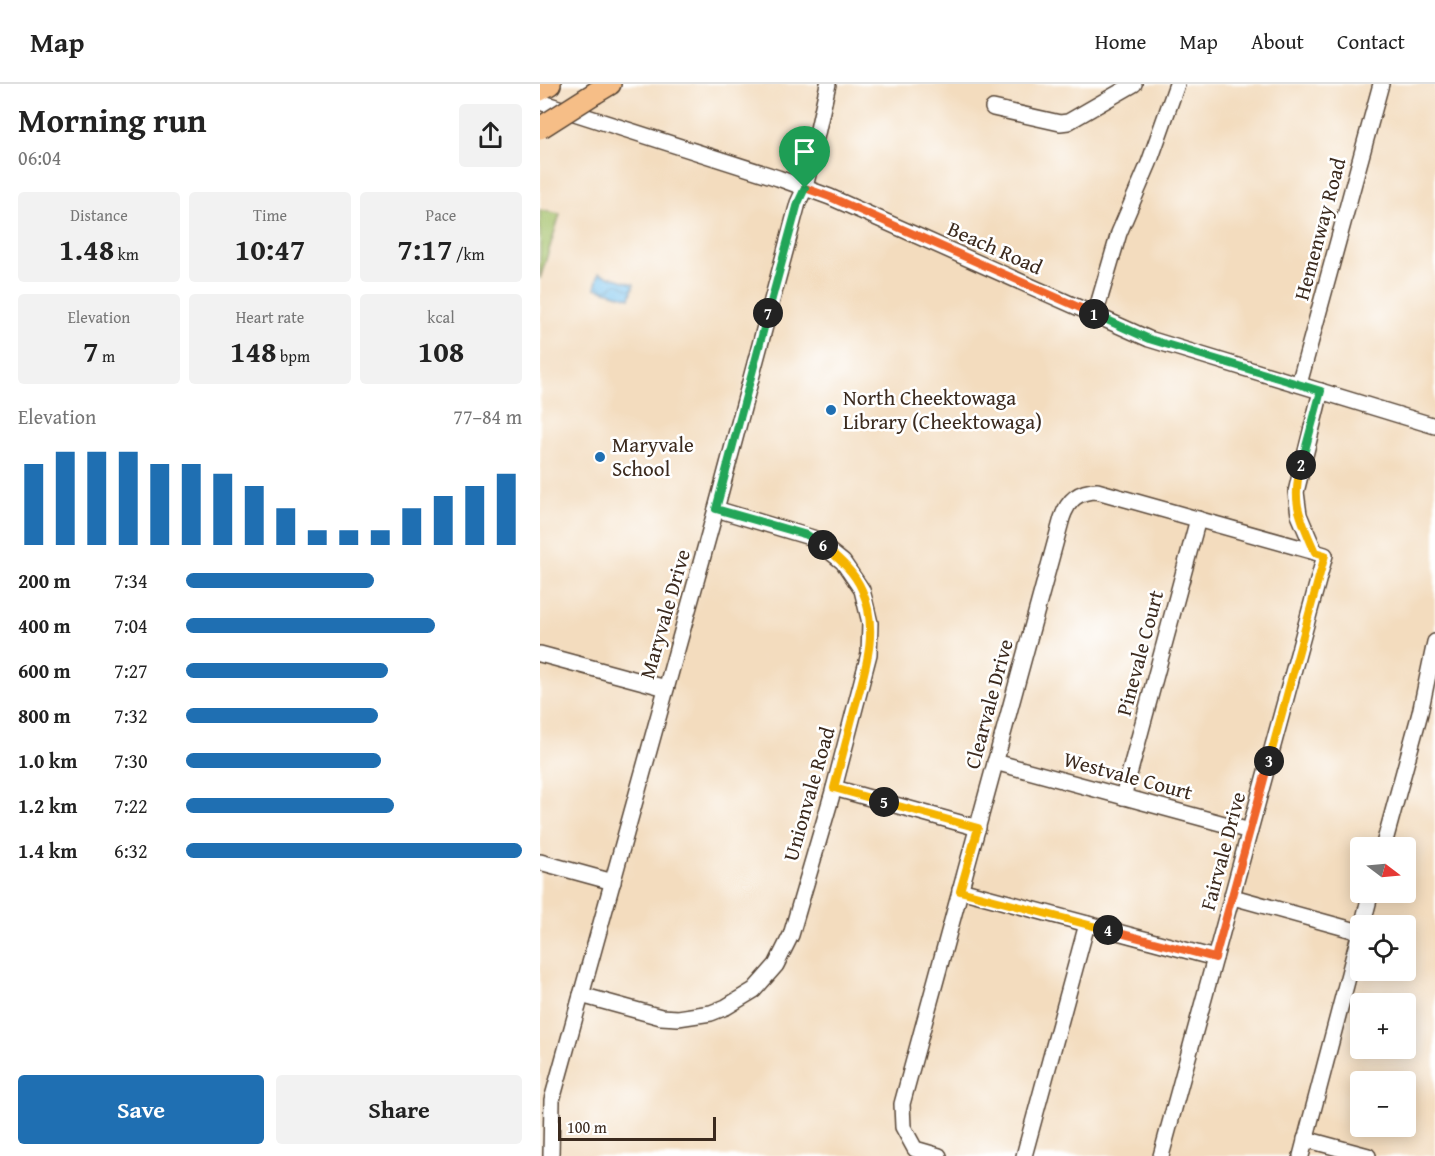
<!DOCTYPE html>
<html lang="en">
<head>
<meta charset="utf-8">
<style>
  body { margin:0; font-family:"Gentium Book Plus",serif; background:#f2f2f2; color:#222; height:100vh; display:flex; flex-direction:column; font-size:22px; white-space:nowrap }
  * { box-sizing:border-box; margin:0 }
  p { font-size:20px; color:#767676 }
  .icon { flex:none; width:33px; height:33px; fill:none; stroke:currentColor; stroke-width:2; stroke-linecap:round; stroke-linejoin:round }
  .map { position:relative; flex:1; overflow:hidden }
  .sheet { display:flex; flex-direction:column; background:#fff; width:540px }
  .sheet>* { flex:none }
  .needle { width:39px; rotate:106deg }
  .fabs { position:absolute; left:810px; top:753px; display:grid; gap:12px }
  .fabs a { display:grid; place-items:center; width:66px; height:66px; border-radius:6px; background:#fff; box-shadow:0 3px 15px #0003; font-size:30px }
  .scale { position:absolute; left:18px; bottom:15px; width:158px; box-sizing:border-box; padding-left:6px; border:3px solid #3b2a1e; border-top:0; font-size:16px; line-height:21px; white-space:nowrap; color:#3b2a1e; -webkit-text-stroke:4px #fff; paint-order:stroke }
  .pin { position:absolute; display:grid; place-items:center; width:51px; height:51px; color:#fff; margin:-62px -26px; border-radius:50% 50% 50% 0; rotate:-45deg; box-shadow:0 0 6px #0007 }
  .pin .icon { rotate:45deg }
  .km { position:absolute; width:30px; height:30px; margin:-15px; border-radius:50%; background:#222; color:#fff; font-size:16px; line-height:30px; text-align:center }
  .round { display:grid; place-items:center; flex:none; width:63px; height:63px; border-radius:6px; background:#f2f2f2 }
  .head { display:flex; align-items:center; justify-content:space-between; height:102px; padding:0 18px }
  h1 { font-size:33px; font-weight:600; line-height:45px }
  .stats { display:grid; grid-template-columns:repeat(3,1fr); gap:9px; height:102px; padding:6px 18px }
  .stats div { display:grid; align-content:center; border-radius:6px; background:#f2f2f2; text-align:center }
  .stats b { font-size:30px; font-weight:600 }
  .stats small { font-size:16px; font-weight:400 }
  .stats p { font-size:16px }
  .chart { height:168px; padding:12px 18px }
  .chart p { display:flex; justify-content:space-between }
  .chart svg { width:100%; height:108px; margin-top:6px; stroke:#1f6fb2; stroke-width:6 }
  .primary-button { display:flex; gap:12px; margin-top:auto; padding:12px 18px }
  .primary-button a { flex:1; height:69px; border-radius:6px; background:#1f6fb2; color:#fff; font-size:24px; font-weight:600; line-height:69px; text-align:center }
  .primary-button a+a { background:#f2f2f2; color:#222 }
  ul { padding:0 18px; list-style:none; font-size:20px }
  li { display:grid; grid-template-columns:96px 72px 1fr; align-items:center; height:45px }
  li i { height:15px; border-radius:8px; background:#1f6fb2 }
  header { display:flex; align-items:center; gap:36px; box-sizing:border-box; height:84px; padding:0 30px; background:#fff; border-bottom:2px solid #e0e0e0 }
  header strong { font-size:28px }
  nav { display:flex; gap:33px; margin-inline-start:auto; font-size:21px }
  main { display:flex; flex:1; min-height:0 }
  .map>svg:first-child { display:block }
  .pitch { fill:#a3c067; stroke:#6f7542; stroke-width:1.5 }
  .water { fill:url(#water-waves); stroke:#567485; stroke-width:1.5 }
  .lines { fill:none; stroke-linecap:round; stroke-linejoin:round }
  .minor-casing { stroke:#574536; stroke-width:18 }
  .highway-casing { stroke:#574536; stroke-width:24 }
  .minor { stroke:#fff; stroke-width:15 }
  .highway { stroke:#f6be87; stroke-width:21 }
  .highway-bridge-casing { stroke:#574536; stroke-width:24; stroke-linecap:butt }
  .highway-bridge { stroke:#f6be87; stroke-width:21 }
  .split-1-casing { stroke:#fff; stroke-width:12 }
  .split-2-casing { stroke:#fff; stroke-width:12 }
  .split-3-casing { stroke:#fff; stroke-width:12 }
  .split-4-casing { stroke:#fff; stroke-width:12 }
  .split-5-casing { stroke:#fff; stroke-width:12 }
  .split-6-casing { stroke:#fff; stroke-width:12 }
  .split-7-casing { stroke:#fff; stroke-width:12 }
  .split-8-casing { stroke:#fff; stroke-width:12 }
  .split-1 { stroke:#f0652b; stroke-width:8 }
  .split-2 { stroke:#22a559; stroke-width:8 }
  .split-3 { stroke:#f5b400; stroke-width:8 }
  .split-4 { stroke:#f0652b; stroke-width:8 }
  .split-5 { stroke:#f5b400; stroke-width:8 }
  .split-6 { stroke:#f5b400; stroke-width:8 }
  .split-7 { stroke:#22a559; stroke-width:8 }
  .split-8 { stroke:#22a559; stroke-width:8 }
  .poi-dot { fill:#1f6fb2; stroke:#fff; stroke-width:2 }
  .labels { text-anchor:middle; stroke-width:5; stroke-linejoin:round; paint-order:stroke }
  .street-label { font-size:21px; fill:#3b2a1e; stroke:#fff }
  .poi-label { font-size:21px; fill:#3b2a1e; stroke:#fff; text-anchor:start }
</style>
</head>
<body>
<header>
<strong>Map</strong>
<nav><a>Home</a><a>Map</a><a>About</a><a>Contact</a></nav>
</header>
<main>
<section class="sheet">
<div class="head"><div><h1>Morning run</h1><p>06:04</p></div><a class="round"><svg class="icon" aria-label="share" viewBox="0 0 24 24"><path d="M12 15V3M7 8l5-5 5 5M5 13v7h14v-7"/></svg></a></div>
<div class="stats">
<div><p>Distance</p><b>1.48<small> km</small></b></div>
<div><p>Time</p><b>10:47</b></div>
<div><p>Pace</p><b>7:17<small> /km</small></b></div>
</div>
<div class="stats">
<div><p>Elevation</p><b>7<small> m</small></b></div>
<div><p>Heart rate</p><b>148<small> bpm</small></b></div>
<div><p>kcal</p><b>108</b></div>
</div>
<div class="chart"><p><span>Elevation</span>77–84 m</p>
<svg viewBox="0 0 160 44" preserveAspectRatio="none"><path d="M5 44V11M15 44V6M25 44V6M35 44V6M45 44V11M55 44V11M65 44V15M75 44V20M85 44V29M95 44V38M105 44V38M115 44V38M125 44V29M135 44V24M145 44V20M155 44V15"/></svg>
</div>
<ul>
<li><b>200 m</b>7:34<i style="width:56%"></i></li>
<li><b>400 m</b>7:04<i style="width:74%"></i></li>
<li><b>600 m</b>7:27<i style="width:60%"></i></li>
<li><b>800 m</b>7:32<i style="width:57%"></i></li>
<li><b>1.0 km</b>7:30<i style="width:58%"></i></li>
<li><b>1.2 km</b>7:22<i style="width:62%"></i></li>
<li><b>1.4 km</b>6:32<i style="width:100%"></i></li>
</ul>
<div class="primary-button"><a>Save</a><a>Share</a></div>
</section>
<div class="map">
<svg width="895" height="1072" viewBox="0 0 895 1072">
  <defs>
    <pattern id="water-waves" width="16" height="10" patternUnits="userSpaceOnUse" patternTransform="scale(1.5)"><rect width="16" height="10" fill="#71bfec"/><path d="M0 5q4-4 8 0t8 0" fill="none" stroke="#5e9bbf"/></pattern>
  </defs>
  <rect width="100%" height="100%" fill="#fff"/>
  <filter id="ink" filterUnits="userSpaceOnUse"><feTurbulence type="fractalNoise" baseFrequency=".0167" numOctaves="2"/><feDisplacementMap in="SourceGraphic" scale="12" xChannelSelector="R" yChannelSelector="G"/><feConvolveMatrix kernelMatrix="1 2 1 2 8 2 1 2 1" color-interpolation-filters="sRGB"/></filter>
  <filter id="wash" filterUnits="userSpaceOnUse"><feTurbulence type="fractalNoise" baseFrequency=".008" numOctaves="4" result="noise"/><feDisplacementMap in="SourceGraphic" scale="24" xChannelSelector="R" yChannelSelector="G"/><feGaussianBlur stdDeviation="1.35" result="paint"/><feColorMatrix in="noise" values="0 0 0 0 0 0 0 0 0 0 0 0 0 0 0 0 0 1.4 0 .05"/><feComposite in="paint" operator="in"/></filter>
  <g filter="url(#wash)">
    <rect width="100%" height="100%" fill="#f3dcbe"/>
    <polygon class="pitch" points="0,126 20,130 0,195"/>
    <polygon class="water" points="59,189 94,200 90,214 55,204"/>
  </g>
  <g filter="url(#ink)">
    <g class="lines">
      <g class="minor-casing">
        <g id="minor">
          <polyline points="0,18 238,94 290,113 609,255 895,342"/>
          <polyline points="453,24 520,39 528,38 594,0"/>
          <polyline points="555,231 579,149 609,79 637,0"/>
          <polyline points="759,300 841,0"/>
          <polyline points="0,570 126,604"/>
          <polyline points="455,678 710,747"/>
          <polyline points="294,704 438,744"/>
          <polyline points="583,713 658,435"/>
          <polyline points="843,764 880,629 895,558"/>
          <polyline points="0,778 73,798"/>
          <polyline points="420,806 675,874"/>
          <polyline points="693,813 820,848"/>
          <polyline points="822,842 831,808"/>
          <polyline points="41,911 121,933 138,934 171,929 186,923 214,906 236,881 251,851 294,704 329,570 330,539 322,506 303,478 273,454 176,425"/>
          <polyline points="765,1055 828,1072"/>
          <polyline points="11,1072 12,1016 176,425 258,119 265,104 288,0"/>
          <path d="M399,1072L375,1065L363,1043L362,1020L522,434C528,416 538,407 557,407L775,468"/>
          <polyline points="484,1072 547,840"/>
          <polyline points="621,1072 785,471 775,468 759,431 756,408 781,307"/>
          <polyline points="761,1072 820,848"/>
        </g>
      </g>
      <g class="highway-casing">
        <g id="highway">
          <polyline points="0,6 10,0"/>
          <polyline points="55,9 70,0"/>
        </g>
      </g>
      <use href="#minor" class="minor"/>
      <use href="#highway" class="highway"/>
      <g class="highway-bridge-casing">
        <polyline id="highway-bridge" points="0,44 55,9"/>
      </g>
      <use href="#highway-bridge" class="highway-bridge"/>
    </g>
  </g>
  <g class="lines" filter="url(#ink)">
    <g class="split-1-casing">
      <polyline id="split-1" points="265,104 290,113 554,230"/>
    </g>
    <g class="split-2-casing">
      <polyline id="split-2" points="554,230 609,255 781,307 761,381"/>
    </g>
    <g class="split-3-casing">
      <path id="split-3" d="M729,677L785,471L775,468C760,433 751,419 761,381"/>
    </g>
    <g class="split-4-casing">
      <polyline id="split-4" points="568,846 675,874 729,677"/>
    </g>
    <g class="split-5-casing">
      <polyline id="split-5" points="344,718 438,744 420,807 568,846"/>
    </g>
    <g class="split-6-casing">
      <path id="split-6" d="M283,461C298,474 314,487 322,506C339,545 326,584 315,623C308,650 301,677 294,704L344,718"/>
    </g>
    <g class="split-7-casing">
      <polyline id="split-7" points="228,229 176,425 267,451 283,461"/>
    </g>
    <g class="split-8-casing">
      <polyline id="split-8" points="228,229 258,119 265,104"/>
    </g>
    <use href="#split-1" class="split-1"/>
    <use href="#split-2" class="split-2"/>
    <use href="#split-3" class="split-3"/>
    <use href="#split-4" class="split-4"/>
    <use href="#split-5" class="split-5"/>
    <use href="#split-6" class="split-6"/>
    <use href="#split-7" class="split-7"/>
    <use href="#split-8" class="split-8"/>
  </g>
  <g class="poi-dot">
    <circle cx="291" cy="326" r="6"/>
    <circle cx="60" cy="373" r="6"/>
  </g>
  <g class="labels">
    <g class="street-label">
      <text transform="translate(780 145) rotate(-75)" y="7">Hemenway Road</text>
      <text transform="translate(455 164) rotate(24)" y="7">Beach Road</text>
      <text transform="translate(125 530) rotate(-74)" y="7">Maryvale Drive</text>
      <text transform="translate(600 569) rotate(-75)" y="7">Pinevale Court</text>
      <text transform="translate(449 620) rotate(-75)" y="7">Clearvale Drive</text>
      <text transform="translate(588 692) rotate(15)" y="7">Westvale Court</text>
      <text transform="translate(269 710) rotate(-74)" y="7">Unionvale Road</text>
      <text transform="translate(683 767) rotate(-75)" y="7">Fairvale Drive</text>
    </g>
    <g class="poi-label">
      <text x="303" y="321">North Cheektowaga<tspan x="303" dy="24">Library (Cheektowaga)</tspan></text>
      <text x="72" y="368">Maryvale<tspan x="72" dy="24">School</tspan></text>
    </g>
  </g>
</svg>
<div class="fabs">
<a><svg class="needle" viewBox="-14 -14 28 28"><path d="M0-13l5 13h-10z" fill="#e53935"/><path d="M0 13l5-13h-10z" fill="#767676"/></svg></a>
<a><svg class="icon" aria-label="locate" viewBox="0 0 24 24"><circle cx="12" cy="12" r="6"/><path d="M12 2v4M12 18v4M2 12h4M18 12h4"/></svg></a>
<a>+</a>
<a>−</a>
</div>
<div class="scale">100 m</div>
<div class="pin" style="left:265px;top:104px;background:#1e9e55"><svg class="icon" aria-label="arrive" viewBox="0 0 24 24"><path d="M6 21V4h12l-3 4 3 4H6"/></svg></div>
<b class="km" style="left:554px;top:230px">1</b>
<b class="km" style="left:761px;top:381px">2</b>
<b class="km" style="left:729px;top:677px">3</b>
<b class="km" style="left:568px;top:846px">4</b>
<b class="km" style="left:344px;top:718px">5</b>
<b class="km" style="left:283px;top:461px">6</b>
<b class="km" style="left:228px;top:229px">7</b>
</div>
</main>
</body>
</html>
